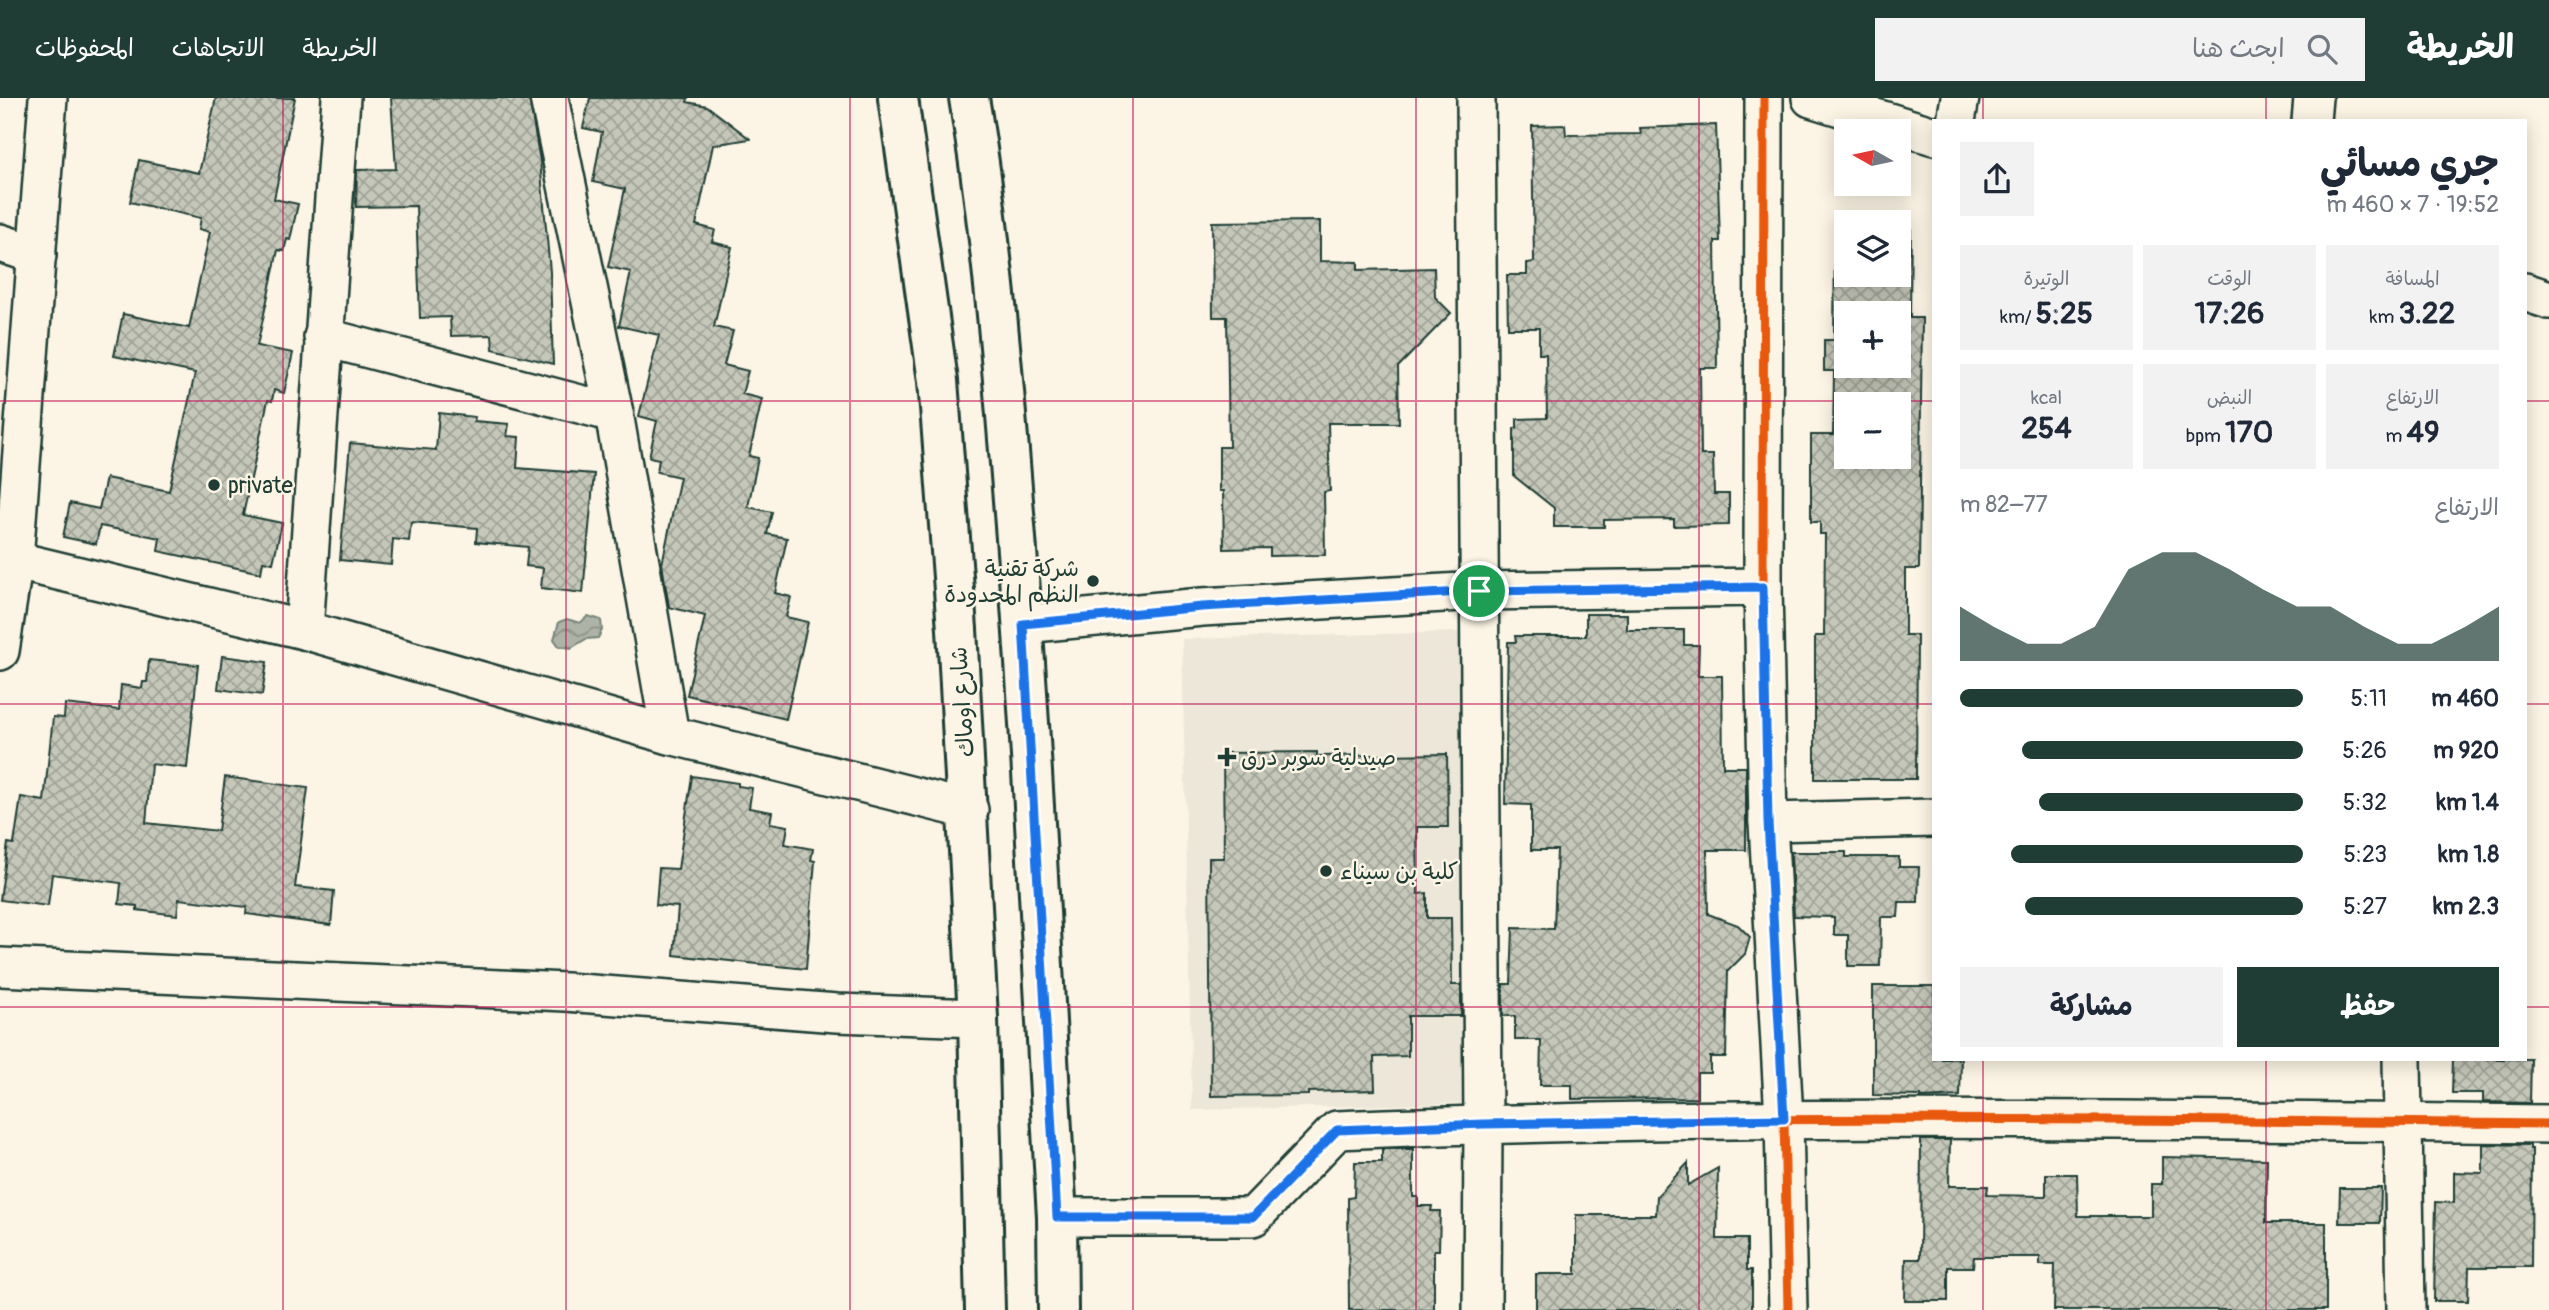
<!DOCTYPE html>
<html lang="ar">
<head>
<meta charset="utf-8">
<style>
  body { margin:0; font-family:Pangolin,"Playpen Sans Arabic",sans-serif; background:#f2f2f3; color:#1f2937; direction:rtl; height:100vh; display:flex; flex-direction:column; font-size:26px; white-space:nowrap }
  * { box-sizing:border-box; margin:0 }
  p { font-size:23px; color:#747a83 }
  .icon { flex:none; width:38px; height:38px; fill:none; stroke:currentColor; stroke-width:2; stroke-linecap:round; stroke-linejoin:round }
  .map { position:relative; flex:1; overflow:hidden; direction:ltr }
  .side { position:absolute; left:1932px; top:21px; width:595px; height:942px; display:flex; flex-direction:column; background:#fff; border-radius:0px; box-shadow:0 4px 18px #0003; direction:rtl }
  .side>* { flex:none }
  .needle { width:46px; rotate:279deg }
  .tools { position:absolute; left:1834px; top:21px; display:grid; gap:14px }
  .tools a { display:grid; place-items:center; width:77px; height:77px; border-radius:0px; background:#fff; box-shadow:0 4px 18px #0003; font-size:35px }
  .pin { position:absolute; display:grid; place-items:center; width:60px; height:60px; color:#fff; margin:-30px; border:4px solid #fff; border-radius:50%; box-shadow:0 2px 7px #0007 }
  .round { display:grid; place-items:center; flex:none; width:74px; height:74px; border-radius:0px; background:#f2f2f3 }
  .headline { display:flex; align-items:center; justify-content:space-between; height:119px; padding:0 28px }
  h1 { font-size:38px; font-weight:700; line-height:52px }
  .figures { display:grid; grid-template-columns:repeat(3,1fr); gap:10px; height:119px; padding:7px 28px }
  .figures div { display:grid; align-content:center; border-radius:0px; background:#f2f2f3; text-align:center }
  .figures b { font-size:30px; font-weight:700 }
  .figures small { font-size:19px; font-weight:400 }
  .figures p { font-size:19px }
  .chart { height:196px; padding:14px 28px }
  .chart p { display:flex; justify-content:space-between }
  .chart svg { width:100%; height:126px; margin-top:7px; fill:#1f3d34; opacity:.7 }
  .action { display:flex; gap:14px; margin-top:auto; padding:14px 28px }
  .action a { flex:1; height:80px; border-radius:0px; background:#1f3d34; color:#fff; font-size:28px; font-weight:700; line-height:80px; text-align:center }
  .action a+a { background:#f2f2f3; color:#1f2937 }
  ul { padding:0 28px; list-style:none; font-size:23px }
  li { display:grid; grid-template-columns:112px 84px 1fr; align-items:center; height:52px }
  li i { height:18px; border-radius:9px; background:#1f3d34 }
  header { display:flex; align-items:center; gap:42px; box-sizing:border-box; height:98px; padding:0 35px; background:#1f3d34; color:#fff }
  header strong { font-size:33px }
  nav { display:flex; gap:38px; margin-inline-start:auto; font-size:24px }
  .search { width:490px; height:63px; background:#f2f2f3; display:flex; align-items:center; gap:18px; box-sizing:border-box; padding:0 24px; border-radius:0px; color:#747a83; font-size:26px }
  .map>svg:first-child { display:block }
  .built { fill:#ece7d8 }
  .water { fill:url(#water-waves); stroke:#758479; stroke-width:2 }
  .building { fill:url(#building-cross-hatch); stroke:#1f3d34; stroke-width:2; fill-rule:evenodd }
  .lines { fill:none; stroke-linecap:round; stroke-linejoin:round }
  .minor-casing { stroke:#1f3d34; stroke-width:42 }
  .primary-casing { stroke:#1f3d34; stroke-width:44 }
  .minor { stroke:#fcf5e5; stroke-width:37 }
  .primary { stroke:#fcf5e5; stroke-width:38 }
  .cycleway-casing { stroke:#fcf5e5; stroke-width:13 }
  .cycleway { stroke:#e8590c; stroke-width:9 }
  .route-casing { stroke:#fff; stroke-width:14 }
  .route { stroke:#1a73e8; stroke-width:9 }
  .grid { fill:none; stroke:#c2185b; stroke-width:2; stroke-opacity:0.55 }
  .poi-dot { fill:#1f3d34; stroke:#fcf5e5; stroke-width:2.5 }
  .labels { text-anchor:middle; stroke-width:5; stroke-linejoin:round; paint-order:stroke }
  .poi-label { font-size:23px; fill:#1f3d34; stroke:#fcf5e5; text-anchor:start }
  .street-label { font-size:23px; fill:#1f3d34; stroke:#fcf5e5 }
</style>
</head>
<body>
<header>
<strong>الخريطة</strong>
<div class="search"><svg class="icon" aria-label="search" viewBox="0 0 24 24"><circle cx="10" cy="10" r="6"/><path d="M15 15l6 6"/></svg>ابحث هنا</div>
<nav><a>الخريطة</a><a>الاتجاهات</a><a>المحفوظات</a></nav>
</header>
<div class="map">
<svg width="2549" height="1212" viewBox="0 0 2549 1212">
  <defs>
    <pattern id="water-waves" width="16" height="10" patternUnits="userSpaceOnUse" patternTransform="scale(1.75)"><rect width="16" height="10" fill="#aeb3a7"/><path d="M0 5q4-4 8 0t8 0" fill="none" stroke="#8d9389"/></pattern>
    <pattern id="building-cross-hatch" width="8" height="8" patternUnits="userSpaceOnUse" patternTransform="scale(1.75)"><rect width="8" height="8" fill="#c5c7b9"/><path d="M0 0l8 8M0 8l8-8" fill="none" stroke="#9fa397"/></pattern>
  </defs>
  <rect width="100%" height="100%" fill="#fcf5e5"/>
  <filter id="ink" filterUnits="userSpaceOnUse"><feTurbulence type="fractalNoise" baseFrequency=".0143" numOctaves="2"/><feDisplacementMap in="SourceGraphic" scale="14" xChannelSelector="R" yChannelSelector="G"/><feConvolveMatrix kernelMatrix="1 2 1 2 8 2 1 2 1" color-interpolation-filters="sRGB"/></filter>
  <g filter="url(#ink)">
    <polygon class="built" points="1459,534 1470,1005 1192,1012 1182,541"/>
    <polygon class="water" points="588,518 601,522 602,532 598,540 586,541 571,550 559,548 554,541 559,524 567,521 580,525"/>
    <g class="building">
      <polygon points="216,0 295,0 274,101 298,106 290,142 287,141 284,153 278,152 257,248 293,255 284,295 274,292 272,303 268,302 243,417 282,425 273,465 263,463 261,475 158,453 160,440 100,428 96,446 63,439 70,405 99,411 106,380 169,393 195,275 114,258 123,216 189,230 210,134 199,131 201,120 130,104 139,62 199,75"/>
      <polygon points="391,0 529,0 540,63 550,174 553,266 493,251 492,237 451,238 450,219 420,220 416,108 356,109 357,72 396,71"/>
      <polygon points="590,0 688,0 687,4 707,8 750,41 713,47 696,127 715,132 712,144 732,149 714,229 733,233 724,267 748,273 742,296 762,301 749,358 758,360 748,409 772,414 767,436 787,440 775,495 791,499 786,519 808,524 786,621 687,597 705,518 669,509 662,466 680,379 657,374 659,361 649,359 657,323 639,318 659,237 619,228 631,174 608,169 625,91 593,84 602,34 583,30"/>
      <polygon points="1565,27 1566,37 1641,36 1640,30 1716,27 1720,143 1715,143 1717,270 1700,270 1701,357 1713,357 1714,396 1729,396 1729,427 1674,428 1674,421 1604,422 1604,429 1554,429 1554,410 1514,378 1514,330 1517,330 1517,321 1547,320 1546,256 1539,256 1539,230 1508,230 1507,177 1527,177 1527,165 1534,164 1532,28"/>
      <path d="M1880,120H1911L1910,220H1922L1919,471H1905V537H1917L1916,681H1815V538H1824L1825,436H1820V424H1811V337H1833L1834,273H1824V242H1834L1835,135H1846V177H1899V124H1880ZM1846,215H1899V268H1846ZM1846,306H1899V359H1846Z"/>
      <polygon points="1320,123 1320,163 1358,164 1358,172 1434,170 1435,199 1451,215 1398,269 1399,325 1328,325 1330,393 1324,394 1325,457 1270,458 1270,450 1224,451 1223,393 1219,393 1219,349 1229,349 1227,219 1213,219 1212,124"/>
      <polygon points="439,315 475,319 474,323 509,326 507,338 519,339 517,370 594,376 583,495 541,490 543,470 526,468 528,449 476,444 477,430 411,424 409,443 393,441 391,467 340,462 350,345 436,352"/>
      <polygon points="1586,516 1627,516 1627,532 1684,532 1684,547 1699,547 1698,578 1722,578 1723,669 1746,669 1746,752 1707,752 1708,816 1738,827 1750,839 1745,856 1728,873 1726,959 1710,959 1710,975 1697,975 1697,1000 1572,1001 1572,987 1540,987 1541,942 1515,942 1515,918 1503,918 1503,886 1511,886 1513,830 1554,831 1557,752 1531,752 1531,707 1505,706 1508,544 1516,544 1515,538 1586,538"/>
      <polygon points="222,558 267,564 262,597 218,591"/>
      <polygon points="149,562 198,567 187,670 151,666 146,725 218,733 225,679 308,690 295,789 334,793 331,827 246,816 247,809 179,801 177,817 137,812 137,808 119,806 121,785 52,776 48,808 0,802 8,745 14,746 21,699 44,703 53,619 64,620 65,606 119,612 121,587 142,590 143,584 147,584"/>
      <polygon points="1317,654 1317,658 1447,656 1448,729 1417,729 1418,796 1427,795 1427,820 1451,820 1452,887 1461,887 1461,918 1408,918 1408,958 1374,959 1375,992 1308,994 1308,997 1211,998 1209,760 1224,760 1223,655"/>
      <polygon points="692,678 738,685 738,688 752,690 749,710 772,714 770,725 788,728 785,746 813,751 811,762 815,763 806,871 674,857 678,809 656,807 659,770 678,771"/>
      <polygon points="1791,754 1846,754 1846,759 1899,759 1899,769 1919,769 1918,804 1899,804 1898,819 1881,819 1880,868 1848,868 1848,837 1834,837 1834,819 1794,818"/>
      <polygon points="1873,888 1934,888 1934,961 1961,961 1960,998 1921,1000 1921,998 1873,997"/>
      <polygon points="2453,961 2531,961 2530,1005 2483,1004 2483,995 2452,995"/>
      <polygon points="1921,1042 1950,1042 1949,1088 1988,1088 1987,1097 2046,1098 2046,1076 2077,1076 2078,1118 2151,1118 2151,1086 2162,1086 2162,1059 2267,1061 2266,1125 2326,1125 2326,1212 2054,1212 2055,1167 2040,1167 2040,1159 1974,1159 1973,1169 1948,1169 1948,1203 1905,1203 1906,1161 1920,1161"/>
      <polygon points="2483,1046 2530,1047 2530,1051 2532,1051 2531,1169 2469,1169 2468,1203 2434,1203 2436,1104 2454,1105 2454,1074 2483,1075"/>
      <polygon points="1382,1051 1413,1051 1413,1099 1418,1099 1418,1108 1432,1108 1431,1113 1440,1113 1439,1152 1434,1152 1434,1212 1349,1212 1348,1100 1354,1099 1355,1064 1382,1064"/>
      <polygon points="1688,1065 1688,1087 1718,1070 1717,1141 1747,1141 1747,1172 1752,1172 1752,1212 1536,1212 1536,1176 1576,1176 1576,1117 1656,1117 1657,1098"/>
      <polygon points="2340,1090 2381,1090 2380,1125 2339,1125"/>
    </g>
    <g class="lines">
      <g class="minor-casing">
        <g id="minor">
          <polyline points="549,0 614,315 670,637"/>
          <polyline points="1476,0 1483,1026 1482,1212"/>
          <polyline points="1764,0 1763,489 1768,724 1784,1021 1788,1212"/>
          <polyline points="1811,0 1934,38"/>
          <polyline points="1956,23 1960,0"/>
          <polyline points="2311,23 2313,0"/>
          <polyline points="0,145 37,157"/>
          <polyline points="2525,194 2549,202"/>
          <polyline points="323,239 614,315"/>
          <polyline points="0,459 304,532 670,637 969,712"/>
          <polyline points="1023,526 1202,509 1479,493 1763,489"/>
          <polyline points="304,532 341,0"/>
          <polyline points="0,553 14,462 48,0"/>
          <polyline points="1768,724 1934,720"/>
          <polyline points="0,869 566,894 837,915 978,920"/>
          <polyline points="2402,961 2406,1212"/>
          <path d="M1057,1119H1253L1337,1032C1741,1015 2145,1022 2549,1026"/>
        </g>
      </g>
      <g class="primary-casing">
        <g id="primary">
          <polyline points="898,0 938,283 957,531 978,920 985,1212"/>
          <path d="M969,0C992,137 1003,276 1014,415C1033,649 1043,884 1057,1119L1058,1212"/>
        </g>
      </g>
      <use href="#minor" class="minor"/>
      <use href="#primary" class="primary"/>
      <g class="cycleway-casing">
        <g id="cycleway">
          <polyline points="1764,0 1763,489 1768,724 1784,1021 1788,1212"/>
          <path d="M1057,1119H1253L1337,1032C1741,1015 2145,1022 2549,1026"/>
        </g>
      </g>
      <use href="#cycleway" class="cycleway"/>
    </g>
  </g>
  <g class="lines" filter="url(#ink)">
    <g class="route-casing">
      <polygon id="route" points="1763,489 1768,723 1784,1021 1483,1026 1337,1032 1253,1119 1057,1119 1023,526 1202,509 1479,493"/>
    </g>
    <use href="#route" class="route"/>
  </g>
  <path class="grid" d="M283,0V1212M566,0V1212M850,0V1212M1133,0V1212M1416,0V1212M1699,0V1212M1983,0V23M2266,0V23M0,303H1934M2525,303H2549M0,606H1934M2525,606H2549M0,909H1934M2525,909H2549M1983,961V1212M2266,961V1212"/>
  <g class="poi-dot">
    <circle cx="214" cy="387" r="7"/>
    <circle cx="1093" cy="483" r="7"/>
    <path d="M1223.5 648.5h7v7h7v7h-7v7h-7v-7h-7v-7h7z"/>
    <circle cx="1326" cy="773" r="7"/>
  </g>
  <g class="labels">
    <g class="poi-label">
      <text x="228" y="395">private</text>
      <text x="1079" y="478" text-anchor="end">شركة تقنية<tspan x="1079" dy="26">النظم المحدودة</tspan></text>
      <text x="1241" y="667">صيدلية سوبر درق</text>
      <text x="1340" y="781">كلية بن سيناء</text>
    </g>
    <g class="street-label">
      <text transform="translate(962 604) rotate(-94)" y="8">شارع اوماك</text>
    </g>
  </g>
</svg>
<div class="tools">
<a><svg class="needle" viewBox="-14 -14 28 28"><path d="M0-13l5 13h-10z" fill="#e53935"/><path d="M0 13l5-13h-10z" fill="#747a83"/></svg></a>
<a><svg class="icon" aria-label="layers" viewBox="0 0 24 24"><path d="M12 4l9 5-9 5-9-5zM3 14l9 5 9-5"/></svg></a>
<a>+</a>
<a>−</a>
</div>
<div class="pin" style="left:1479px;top:493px;background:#1e9e55"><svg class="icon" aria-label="arrive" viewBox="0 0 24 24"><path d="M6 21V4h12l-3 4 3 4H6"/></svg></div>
<section class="side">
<div class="headline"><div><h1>جري مسائي</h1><p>19:52 · 7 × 460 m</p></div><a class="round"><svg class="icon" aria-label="share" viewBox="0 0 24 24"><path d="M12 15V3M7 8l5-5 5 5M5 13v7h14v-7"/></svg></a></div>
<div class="figures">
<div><p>المسافة</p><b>3.22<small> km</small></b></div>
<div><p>الوقت</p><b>17:26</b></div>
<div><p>الوتيرة</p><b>5:25<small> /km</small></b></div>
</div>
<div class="figures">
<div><p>الارتفاع</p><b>49<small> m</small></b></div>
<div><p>النبض</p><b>170<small> bpm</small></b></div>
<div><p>kcal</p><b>254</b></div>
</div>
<div class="chart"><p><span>الارتفاع</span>77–82 m</p>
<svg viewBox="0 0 160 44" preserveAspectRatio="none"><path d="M0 44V25L10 32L20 38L30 38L40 32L50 12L60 6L70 6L80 12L90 19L100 25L110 25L120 32L130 38L140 38L150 32L160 25V44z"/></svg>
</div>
<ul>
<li><b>460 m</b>5:11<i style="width:100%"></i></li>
<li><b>920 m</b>5:26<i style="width:82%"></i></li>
<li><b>1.4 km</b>5:32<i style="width:77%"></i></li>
<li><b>1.8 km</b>5:23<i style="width:85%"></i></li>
<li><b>2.3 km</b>5:27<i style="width:81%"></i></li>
</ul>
<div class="action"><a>حفظ</a><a>مشاركة</a></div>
</section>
</div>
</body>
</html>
